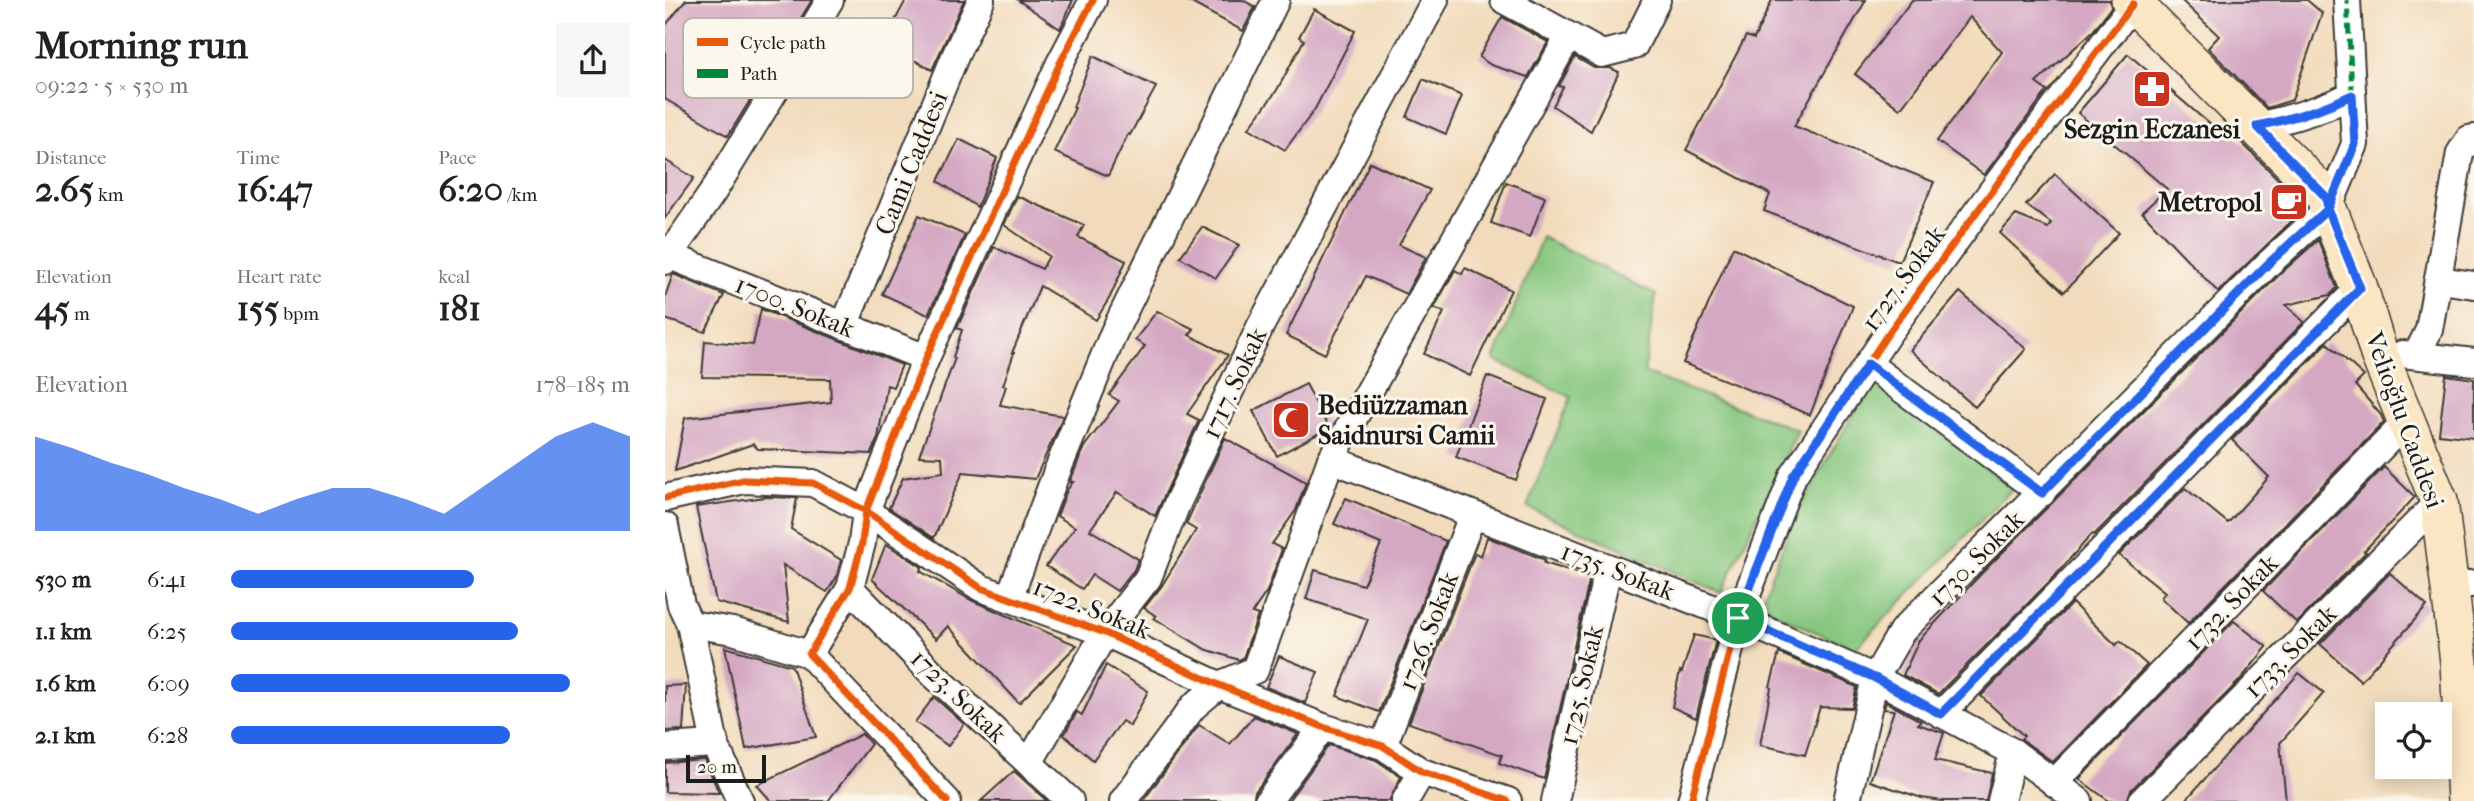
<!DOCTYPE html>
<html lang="en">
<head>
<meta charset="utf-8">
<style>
  body { margin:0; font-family:"IM FELL French Canon",serif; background:#f6f6f6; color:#222; height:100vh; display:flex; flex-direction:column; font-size:26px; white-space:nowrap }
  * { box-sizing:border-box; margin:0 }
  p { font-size:23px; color:#767676 }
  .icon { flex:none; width:38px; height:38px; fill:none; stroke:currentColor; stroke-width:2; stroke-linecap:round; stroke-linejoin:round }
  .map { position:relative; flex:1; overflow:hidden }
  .drawer { display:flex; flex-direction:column; background:#fff; width:665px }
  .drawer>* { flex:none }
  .fabs { position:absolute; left:1710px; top:702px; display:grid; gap:14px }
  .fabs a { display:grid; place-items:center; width:77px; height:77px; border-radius:0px; background:#fff; box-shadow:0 4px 18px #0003; font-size:35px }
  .scale { position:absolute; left:21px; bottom:18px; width:80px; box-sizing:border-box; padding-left:7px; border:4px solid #1c1c1c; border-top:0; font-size:19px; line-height:24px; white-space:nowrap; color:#1c1c1c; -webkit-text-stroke:5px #fbf7ec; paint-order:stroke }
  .pin { position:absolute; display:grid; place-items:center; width:60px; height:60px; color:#fff; margin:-30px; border:4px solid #fff; border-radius:50%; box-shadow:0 2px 7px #0007 }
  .round { display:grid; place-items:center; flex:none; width:74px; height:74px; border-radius:0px; background:#f6f6f6 }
  .head { display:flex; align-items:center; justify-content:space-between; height:119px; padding:0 35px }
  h1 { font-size:38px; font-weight:700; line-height:52px }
  .stats { display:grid; grid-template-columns:repeat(3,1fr); gap:10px; height:119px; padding:7px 35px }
  .stats div { display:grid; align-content:center }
  .stats b { font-size:35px; font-weight:700 }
  .stats small { font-size:19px; font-weight:400 }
  .stats p { font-size:19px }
  .chart { height:196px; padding:14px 35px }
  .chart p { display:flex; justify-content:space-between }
  .chart svg { width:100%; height:126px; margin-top:7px; fill:#2563eb; opacity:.7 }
  ul { padding:0 35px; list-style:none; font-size:23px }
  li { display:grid; grid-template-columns:112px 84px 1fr; align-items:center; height:52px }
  li i { height:18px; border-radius:9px; background:#2563eb }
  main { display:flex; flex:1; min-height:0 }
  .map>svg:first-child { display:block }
  .green { fill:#87c77f; stroke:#52724e; stroke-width:2 }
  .building { fill:#d4a7c3 }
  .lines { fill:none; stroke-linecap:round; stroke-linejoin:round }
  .street-casing { stroke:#3c3934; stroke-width:30 }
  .secondary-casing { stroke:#3c3934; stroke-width:40 }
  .street { stroke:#fff; stroke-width:26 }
  .secondary { stroke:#fbe6c4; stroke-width:37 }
  .quiet { stroke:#00873e; stroke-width:5; stroke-dasharray:10 5; stroke-linecap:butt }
  .cycleway-casing { stroke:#fbf7ec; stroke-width:11 }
  .cycleway { stroke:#e8590c; stroke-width:7 }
  .route-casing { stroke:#fff; stroke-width:14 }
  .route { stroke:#2563eb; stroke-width:9 }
  .labels { text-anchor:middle; stroke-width:6; stroke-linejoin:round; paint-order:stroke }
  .poi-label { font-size:26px; font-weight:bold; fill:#1c1c1c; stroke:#fbf7ec }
  .street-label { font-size:26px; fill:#1c1c1c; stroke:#fbf7ec }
  .key { fill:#fbf7ec; stroke:#b8b5ae; stroke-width:2 }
  .key-label { font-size:19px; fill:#1c1c1c }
</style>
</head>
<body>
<main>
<section class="drawer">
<div class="head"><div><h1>Morning run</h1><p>09:22 · 5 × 530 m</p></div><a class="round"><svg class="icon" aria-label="share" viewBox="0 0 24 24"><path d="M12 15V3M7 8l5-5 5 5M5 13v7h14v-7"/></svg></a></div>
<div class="stats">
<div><p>Distance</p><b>2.65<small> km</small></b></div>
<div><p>Time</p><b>16:47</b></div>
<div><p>Pace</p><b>6:20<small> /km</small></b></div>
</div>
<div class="stats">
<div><p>Elevation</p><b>45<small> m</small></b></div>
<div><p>Heart rate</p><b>155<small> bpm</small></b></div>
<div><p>kcal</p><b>181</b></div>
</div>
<div class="chart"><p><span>Elevation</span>178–185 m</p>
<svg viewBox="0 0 160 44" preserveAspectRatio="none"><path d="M0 44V11L10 15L20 20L30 24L40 29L50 33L60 38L70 33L80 29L90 29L100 33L110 38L120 29L130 20L140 11L150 6L160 11V44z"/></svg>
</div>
<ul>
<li><b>530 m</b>6:41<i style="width:61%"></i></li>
<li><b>1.1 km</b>6:25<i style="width:72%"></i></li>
<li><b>1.6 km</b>6:09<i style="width:85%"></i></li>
<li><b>2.1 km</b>6:28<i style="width:70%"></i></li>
</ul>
</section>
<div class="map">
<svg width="1809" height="801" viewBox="0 0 1809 801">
  <rect width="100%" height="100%" fill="#fbf7ec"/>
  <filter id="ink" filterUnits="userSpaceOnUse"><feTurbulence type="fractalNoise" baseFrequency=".0143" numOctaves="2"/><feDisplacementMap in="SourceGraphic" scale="14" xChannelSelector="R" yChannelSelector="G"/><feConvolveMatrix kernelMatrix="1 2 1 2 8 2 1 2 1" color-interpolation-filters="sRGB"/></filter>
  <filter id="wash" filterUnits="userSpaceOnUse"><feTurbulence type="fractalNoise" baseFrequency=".00686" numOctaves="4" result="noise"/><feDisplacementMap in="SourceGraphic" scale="28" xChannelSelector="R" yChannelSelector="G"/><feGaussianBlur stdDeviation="1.57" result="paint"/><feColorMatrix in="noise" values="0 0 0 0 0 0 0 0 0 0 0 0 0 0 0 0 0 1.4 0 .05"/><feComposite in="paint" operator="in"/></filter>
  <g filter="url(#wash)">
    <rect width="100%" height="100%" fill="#f2dbbc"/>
    <g class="green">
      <polygon points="877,237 991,295 979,373 1133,430 1056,593 862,507 906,397 829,360"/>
      <polygon points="1207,382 1348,488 1190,649 1094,607 1130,515"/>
    </g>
    <g id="blocks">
      <g class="building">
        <polygon points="21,0 147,0 63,136 0,99 0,26"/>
        <polygon points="241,0 299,0 267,70 218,43"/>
        <polygon points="353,0 408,0 395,29"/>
        <polygon points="521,0 578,0 590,7 578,31"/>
        <polygon points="1107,0 1201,0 1129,126 1269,182 1234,262 1099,211 1105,194 1021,150 1081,36 1089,39"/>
        <polygon points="1247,0 1445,0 1446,7 1428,31 1371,83 1382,91 1319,175 1272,141 1337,52 1305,17 1235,109 1190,74"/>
        <polygon points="1516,0 1642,0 1657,13 1627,100 1602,108 1543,48 1554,36"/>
        <polygon points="649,9 690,31 650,109 620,150 584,128 612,90 639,40 634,37"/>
        <polygon points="837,17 883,42 863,77 826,65 814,57"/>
        <polygon points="1463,54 1554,132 1563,129 1641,207 1553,292 1477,212 1502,189 1413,113"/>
        <polygon points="428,56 491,87 465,135 463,134 443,176 389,152 410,108 408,107"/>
        <polygon points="910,57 929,68 945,68 954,72 926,131 888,106 898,87 894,86"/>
        <polygon points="758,79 797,96 781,134 742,117"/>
        <polygon points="294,139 332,158 312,207 273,181"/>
        <polygon points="0,160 29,178 0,218"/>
        <polygon points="705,162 765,190 734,245 761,257 741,294 701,276 660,354 621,335"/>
        <polygon points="1390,174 1454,233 1399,292 1335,233 1351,215 1383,228 1386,223 1361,205"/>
        <polygon points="841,182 880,197 865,237 826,223"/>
        <polygon points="352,196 419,225 413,237 461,261 445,297 431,320 375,286 347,353 349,353 338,385 341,386 335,405 398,416 393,428 370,479 298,472 269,538 224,508 238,478 278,472 277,457 254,456 290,358 288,357 297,330 292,328 329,247 377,269 384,256 339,225"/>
        <polygon points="254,215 300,235 263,315 217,294"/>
        <polygon points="537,227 574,245 551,278 515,257"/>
        <polygon points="1653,240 1672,288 1665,295 1621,305 1639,322 1429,535 1427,534 1385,581 1273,694 1238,675 1254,640 1317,573 1614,275"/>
        <polygon points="1068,247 1188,306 1145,415 1018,363"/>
        <polygon points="800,268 846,290 805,376 759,354 779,312 769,308 790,270 797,274"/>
        <polygon points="8,274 59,295 40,332 0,319 0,297"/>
        <polygon points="1295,292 1361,349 1310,407 1245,350"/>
        <polygon points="96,309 237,365 228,387 222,385 213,438 206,454 93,449 88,444 10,471 20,418 166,402 165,379 37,377 40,341 88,345"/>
        <polygon points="492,311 529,329 524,335 563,355 522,414 534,420 490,516 452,492 425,530 473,559 469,570 452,591 427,575 417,589 381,566 410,527 392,516 402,490 408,482 405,482 419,447 454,401 444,395 480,346 470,340"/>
        <polygon points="1662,343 1699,376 1690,385 1716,415 1719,422 1523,623 1496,598 1500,592 1454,555 1520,488 1563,523 1604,477 1567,440"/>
        <polygon points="1781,375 1809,379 1809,438 1774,434"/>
        <polygon points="822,376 882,399 851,480 791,457"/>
        <polygon points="641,384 664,428 612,456 588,411"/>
        <polygon points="560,438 641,482 631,510 607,544 617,549 602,591 587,613 593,615 578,658 574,660 540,649 489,618 491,616 479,608 496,587 531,530 521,524"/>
        <polygon points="1719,467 1750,497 1699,551 1701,552 1632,623 1598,591"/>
        <polygon points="100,497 132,498 126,529 176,560 171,578 162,592 118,565 124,622 51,602 31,507"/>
        <polygon points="681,498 781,541 714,712 672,696 703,619 641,599 650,570 698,585 716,544 669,524"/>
        <polygon points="822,537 880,560 879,563 925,577 879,779 834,763 837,755 744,723 810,553 816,556"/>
        <polygon points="221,544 257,567 255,571 308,601 412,645 354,703 283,626 271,639 207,579"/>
        <polygon points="1725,573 1762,606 1696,681 1655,644"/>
        <polygon points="1407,603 1451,645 1455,641 1482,665 1388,762 1356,739 1359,736 1316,696"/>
        <polygon points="1569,621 1602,647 1576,679 1466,790 1462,801 1444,801 1414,779"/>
        <polygon points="1029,635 1051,640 1031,718 1007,707 1015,671 1017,672"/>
        <polygon points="60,647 127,666 151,737 81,749"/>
        <polygon points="1114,653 1192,687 1187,708 1155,707 1140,755 1095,745 1106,688 1105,687"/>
        <polygon points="614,656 653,672 640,703 601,687"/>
        <polygon points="441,665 483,691 465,726 457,721 428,760 399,735 412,712 417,715"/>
        <polygon points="1634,673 1659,693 1615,743 1621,801 1520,801"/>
        <polygon points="21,685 18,730 0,731 0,686"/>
        <polygon points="269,697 299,724 283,746 250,722"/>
        <polygon points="1221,702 1256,721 1253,724 1279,733 1270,760 1327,773 1321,801 1277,801 1257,798 1205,781 1229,710 1219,709"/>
        <polygon points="589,716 633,734 590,792 588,801 478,801 534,725 565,744"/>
        <polygon points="197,734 206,744 163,801 106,801 92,785"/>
        <polygon points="664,745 711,760 736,777 724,801 623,801"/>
        <polygon points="40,760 54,793 0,792 0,763"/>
        <polygon points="349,771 382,801 316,801"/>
      </g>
    </g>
  </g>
  <g filter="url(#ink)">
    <use href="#blocks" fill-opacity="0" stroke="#3c3934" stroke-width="2"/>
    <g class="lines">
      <g class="street-casing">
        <g id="street">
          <polyline points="839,0 937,54 969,46 992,0"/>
          <path d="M1592,126C1626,119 1656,110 1687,95"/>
          <polyline points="0,254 261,358"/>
          <polyline points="0,261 48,192 165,0"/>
          <polyline points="1775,280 1809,285"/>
          <polyline points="179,326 291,54 316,0"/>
          <polyline points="1737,354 1809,362"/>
          <polyline points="1752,354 1764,330 1795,153 1804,139 1809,138"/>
          <polyline points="1203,364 1377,493"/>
          <polyline points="666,459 1073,618 1210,678 1348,752 1414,801"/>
          <polyline points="0,498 79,480 148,483 201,511 316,588 440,633 554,685 658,727 718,746 757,772 843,801"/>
          <polyline points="0,526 16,605 25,624 50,744 75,801"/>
          <polyline points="1786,584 1809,584"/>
          <polyline points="185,588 269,675 405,801"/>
          <polyline points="344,598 391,474 449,332 611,0"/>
          <polyline points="25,624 68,631 144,654"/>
          <polyline points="1276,714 1694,288"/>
          <polyline points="718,746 807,516"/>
          <polyline points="0,747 50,744"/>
          <polyline points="364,763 440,633 483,578 511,506 595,327 770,0"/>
          <polyline points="1389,783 1742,421"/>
          <polyline points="282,801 144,654 185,588 197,543 201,511 261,358 395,63 428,0"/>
          <polyline points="458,801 528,707 554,685 590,670 666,459 904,36"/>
          <polyline points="603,801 658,727"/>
          <polyline points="740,801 757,772"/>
          <polyline points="890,801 943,568"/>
          <polyline points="1026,801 1073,618 1128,476 1222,335 1335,180 1468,4"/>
          <polyline points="1182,801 1210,678 1237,631 1603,264 1663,209 1690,144 1682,0"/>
          <polyline points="1336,801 1348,752"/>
          <polyline points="1477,801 1774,501"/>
        </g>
      </g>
      <g class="secondary-casing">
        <polyline id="secondary" points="1465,0 1661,197 1663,209 1694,288 1714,354 1774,501 1794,662 1801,801"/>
      </g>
      <use href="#street" class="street"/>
      <use href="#secondary" class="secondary"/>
      <polyline class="quiet" points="1663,209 1690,144 1682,0"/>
      <g class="cycleway-casing">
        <g id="cycleway">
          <polyline points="0,498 79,480 148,483 201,511 316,588 440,633 554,685 658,727 718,746 757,772 843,801"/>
          <polyline points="282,801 144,654 185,588 197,543 201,511 261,358 395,63 428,0"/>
          <polyline points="1026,801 1073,618 1128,476 1222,335 1335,180 1468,4"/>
        </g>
      </g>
      <use href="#cycleway" class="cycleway"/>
    </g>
  </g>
  <g class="lines" filter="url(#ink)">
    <g class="route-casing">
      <path id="route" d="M1073,618L1210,678L1276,714L1695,288L1663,209L1690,144L1687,95C1656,110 1626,119 1592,126L1661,197L1663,209L1603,264L1377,493L1203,364L1128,476L1073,618"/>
    </g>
    <use href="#route" class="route"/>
  </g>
  <defs>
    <g id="pharmacy-square" transform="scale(2.0125)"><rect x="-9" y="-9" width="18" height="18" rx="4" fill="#c8321e" stroke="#fbf7ec"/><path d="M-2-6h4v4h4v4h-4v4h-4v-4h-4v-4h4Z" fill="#fff"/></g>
    <g id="cafe-square" transform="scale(2.0125)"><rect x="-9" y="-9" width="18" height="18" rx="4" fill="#c8321e" stroke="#fbf7ec"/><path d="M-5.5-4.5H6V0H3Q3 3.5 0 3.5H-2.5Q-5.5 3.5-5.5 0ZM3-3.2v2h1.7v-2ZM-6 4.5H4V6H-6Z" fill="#fff"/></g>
    <g id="mosque-square" transform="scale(2.0125)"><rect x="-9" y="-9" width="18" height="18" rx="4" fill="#c8321e" stroke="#fbf7ec"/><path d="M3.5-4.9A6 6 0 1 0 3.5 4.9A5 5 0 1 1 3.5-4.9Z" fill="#fff"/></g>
  </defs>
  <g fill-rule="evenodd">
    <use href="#pharmacy-square" x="1487" y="89"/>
    <use href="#cafe-square" x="1624" y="202"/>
    <use href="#mosque-square" x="626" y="420"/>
  </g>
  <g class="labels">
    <g class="poi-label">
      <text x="1487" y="138">Sezgin Eczanesi</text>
      <text x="1597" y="211" text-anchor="end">Metropol</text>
      <text x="653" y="414" text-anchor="start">Bediüzzaman<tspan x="653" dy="30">Saidnursi Camii</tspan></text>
    </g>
    <g class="street-label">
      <text transform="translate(246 163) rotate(-68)" y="9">Cami Caddesi</text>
      <text transform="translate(1238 278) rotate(-54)" y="9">1727. Sokak</text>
      <text transform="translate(130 306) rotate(22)" y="9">1700. Sokak</text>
      <text transform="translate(569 383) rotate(-65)" y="9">1717. Sokak</text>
      <text transform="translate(1740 420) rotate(70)" y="9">Velioğlu Caddesi</text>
      <text transform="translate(1311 558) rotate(-45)" y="9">1730. Sokak</text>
      <text transform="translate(953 571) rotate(21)" y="9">1735. Sokak</text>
      <text transform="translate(1566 602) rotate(-46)" y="9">1732. Sokak</text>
      <text transform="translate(427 608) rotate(22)" y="9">1722. Sokak</text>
      <text transform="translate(763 631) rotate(-69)" y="9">1726. Sokak</text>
      <text transform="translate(1625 651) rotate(-45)" y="9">1733. Sokak</text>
      <text transform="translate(916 685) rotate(-77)" y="9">1725. Sokak</text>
      <text transform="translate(294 696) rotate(44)" y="9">1723. Sokak</text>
    </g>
  </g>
  <rect x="18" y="18" width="230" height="80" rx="10" class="key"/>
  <rect x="32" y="38" width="31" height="8" fill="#e8590c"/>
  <rect x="32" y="69" width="31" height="9" fill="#00873e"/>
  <g class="key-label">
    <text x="75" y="49">Cycle path</text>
    <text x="75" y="80">Path</text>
  </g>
</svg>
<div class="fabs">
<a><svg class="icon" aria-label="locate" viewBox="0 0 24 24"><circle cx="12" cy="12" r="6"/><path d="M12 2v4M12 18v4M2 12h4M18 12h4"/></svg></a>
</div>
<div class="scale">20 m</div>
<div class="pin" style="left:1073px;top:618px;background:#1e9e55"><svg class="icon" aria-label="arrive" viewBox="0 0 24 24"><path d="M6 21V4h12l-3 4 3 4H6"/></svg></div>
</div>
</main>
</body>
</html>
